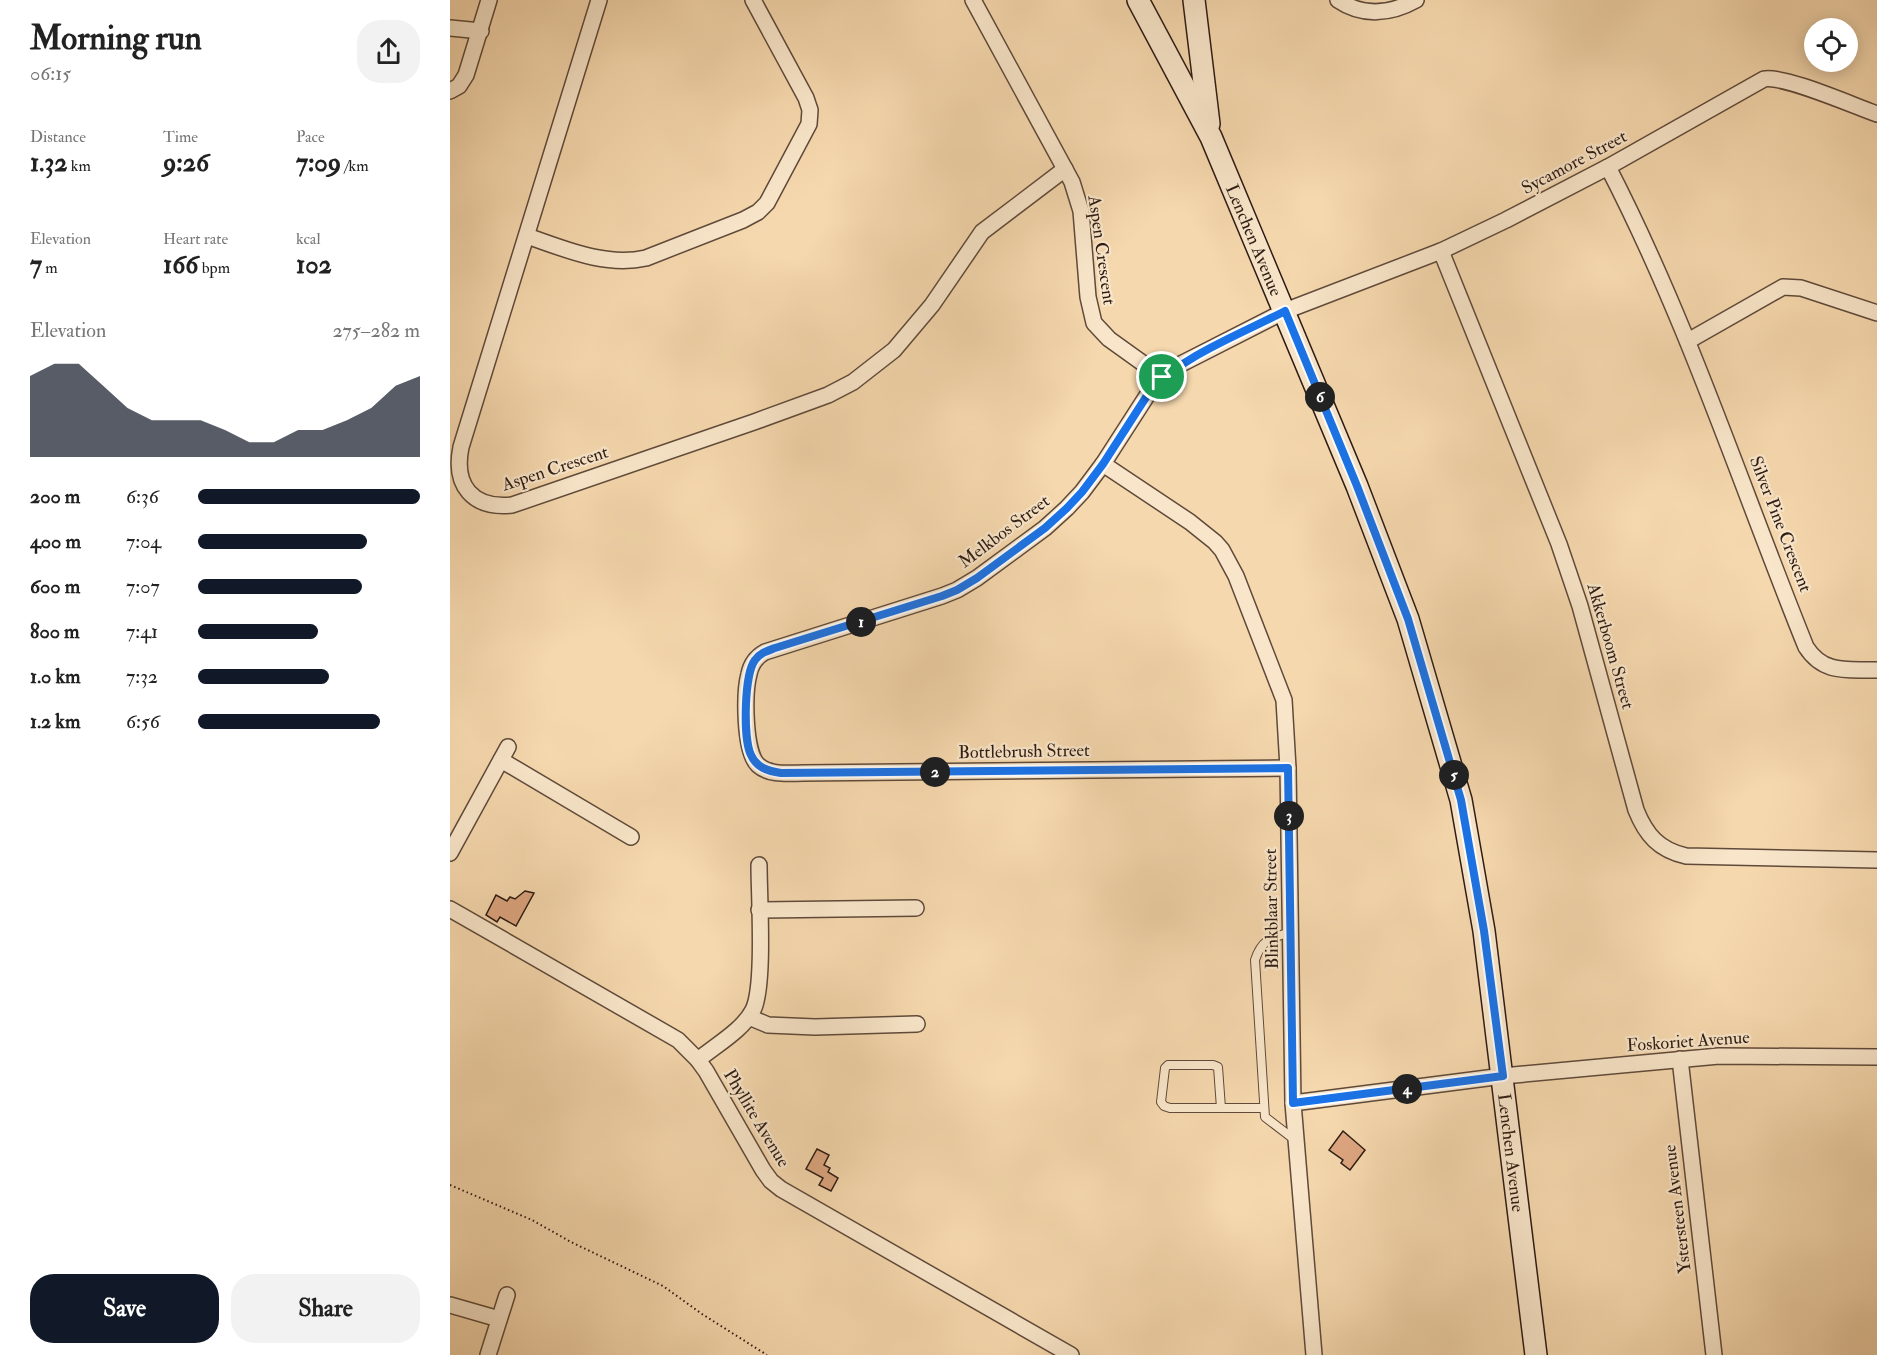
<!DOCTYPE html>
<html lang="en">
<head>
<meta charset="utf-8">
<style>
  body { margin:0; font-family:"IM FELL Double Pica",serif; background:#f2f2f2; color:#222; height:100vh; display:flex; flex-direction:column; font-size:22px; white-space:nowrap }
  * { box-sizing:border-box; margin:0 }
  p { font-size:20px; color:#767676 }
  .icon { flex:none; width:33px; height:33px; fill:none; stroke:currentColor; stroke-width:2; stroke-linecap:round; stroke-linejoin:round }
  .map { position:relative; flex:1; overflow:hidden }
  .drawer { display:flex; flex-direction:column; background:#fff; width:450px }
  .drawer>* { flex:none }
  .tools { position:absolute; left:1354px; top:18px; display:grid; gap:12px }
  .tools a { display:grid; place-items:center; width:54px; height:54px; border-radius:50%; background:#fff; box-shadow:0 3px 15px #0003; font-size:30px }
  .pin { position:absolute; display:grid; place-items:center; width:51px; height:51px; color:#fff; margin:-26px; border:3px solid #fff; border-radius:50%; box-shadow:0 2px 6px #0007 }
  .km { position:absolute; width:30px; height:30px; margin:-15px; border-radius:50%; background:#222; color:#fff; font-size:16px; line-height:30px; text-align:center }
  .round { display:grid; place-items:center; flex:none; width:63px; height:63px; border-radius:24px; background:#f2f2f2 }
  .headline { display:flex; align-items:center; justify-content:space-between; height:102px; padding:0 30px }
  h1 { font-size:33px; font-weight:700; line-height:45px }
  .figures { display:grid; grid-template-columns:repeat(3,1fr); gap:9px; height:102px; padding:6px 30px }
  .figures div { display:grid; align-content:center }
  .figures b { font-size:26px; font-weight:700 }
  .figures small { font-size:16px; font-weight:400 }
  .figures p { font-size:16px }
  .chart { height:168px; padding:12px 30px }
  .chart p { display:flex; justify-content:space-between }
  .chart svg { width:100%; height:108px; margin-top:6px; fill:#111827; opacity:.7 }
  .cta { display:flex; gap:12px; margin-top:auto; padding:12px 30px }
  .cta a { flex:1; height:69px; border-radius:24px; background:#111827; color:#fff; font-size:24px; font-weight:700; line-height:69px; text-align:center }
  .cta a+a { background:#f2f2f2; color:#222 }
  ul { padding:0 30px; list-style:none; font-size:20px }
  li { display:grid; grid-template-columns:96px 72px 1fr; align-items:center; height:45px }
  li i { height:15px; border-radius:8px; background:#111827 }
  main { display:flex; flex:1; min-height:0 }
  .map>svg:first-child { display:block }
  .building { fill:#dda680; stroke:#2d1b14; stroke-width:1.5 }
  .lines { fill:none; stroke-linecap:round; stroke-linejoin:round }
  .service-casing { stroke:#5f4a3a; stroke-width:10 }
  .minor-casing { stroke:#5f4a3a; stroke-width:18 }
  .secondary-casing { stroke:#2d1b14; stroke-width:24 }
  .path { stroke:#2d1b14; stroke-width:2; stroke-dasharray:1.5 3; stroke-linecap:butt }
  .service { stroke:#f9e6ca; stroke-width:8 }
  .minor { stroke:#f9e6ca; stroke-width:15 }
  .secondary { stroke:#f9e6ca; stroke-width:21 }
  .route-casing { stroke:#fff; stroke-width:12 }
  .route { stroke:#1a73e8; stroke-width:8 }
  .labels { text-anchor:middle; stroke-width:4.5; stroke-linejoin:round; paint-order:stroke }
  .street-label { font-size:18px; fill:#2d1b14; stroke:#f9e6ca }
</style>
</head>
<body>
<main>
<section class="drawer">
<div class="headline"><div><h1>Morning run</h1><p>06:15</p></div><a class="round"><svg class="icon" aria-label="share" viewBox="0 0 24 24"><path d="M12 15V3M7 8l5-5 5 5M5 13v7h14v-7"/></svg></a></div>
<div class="figures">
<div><p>Distance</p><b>1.32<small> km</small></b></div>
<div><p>Time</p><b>9:26</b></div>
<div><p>Pace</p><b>7:09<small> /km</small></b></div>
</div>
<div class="figures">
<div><p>Elevation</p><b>7<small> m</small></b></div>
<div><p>Heart rate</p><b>166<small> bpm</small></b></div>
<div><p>kcal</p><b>102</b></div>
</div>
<div class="chart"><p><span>Elevation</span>275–282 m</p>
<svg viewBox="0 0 160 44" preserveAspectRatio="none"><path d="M0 44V11L10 6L20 6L30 15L40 24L50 29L60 29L70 29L80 33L90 38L100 38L110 33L120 33L130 29L140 24L150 15L160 11V44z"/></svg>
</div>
<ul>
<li><b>200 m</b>6:36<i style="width:100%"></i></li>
<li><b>400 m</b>7:04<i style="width:76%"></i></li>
<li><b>600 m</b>7:07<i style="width:74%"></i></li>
<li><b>800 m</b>7:41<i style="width:54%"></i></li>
<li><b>1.0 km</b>7:32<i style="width:59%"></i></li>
<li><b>1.2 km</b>6:56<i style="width:82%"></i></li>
</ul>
<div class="cta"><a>Save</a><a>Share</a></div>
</section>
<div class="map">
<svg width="1427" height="1355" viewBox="0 0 1427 1355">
  <rect width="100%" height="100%" fill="#f6d8ae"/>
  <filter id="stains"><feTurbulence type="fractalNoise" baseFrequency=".00333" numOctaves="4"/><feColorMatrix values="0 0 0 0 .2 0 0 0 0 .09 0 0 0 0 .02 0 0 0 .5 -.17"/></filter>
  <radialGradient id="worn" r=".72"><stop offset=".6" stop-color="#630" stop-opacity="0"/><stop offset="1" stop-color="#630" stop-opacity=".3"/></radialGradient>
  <g class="building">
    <polygon points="75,891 84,893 66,926 50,917 47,922 36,915 46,895 57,901 60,897 65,899"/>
    <polygon points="893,1131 915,1150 900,1170 891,1163 893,1160 879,1150"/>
    <polygon points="367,1149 379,1155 374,1165 380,1168 378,1172 388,1178 381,1191 369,1185 373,1178 356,1169"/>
  </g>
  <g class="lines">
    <g class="service-casing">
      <g id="service">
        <path d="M841,932C821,938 812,939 805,960L815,1117L845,1140"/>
        <polyline points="771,1108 768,1067 763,1065 718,1065 715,1068 711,1102 714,1106 720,1108 814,1108"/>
      </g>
    </g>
    <g class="minor-casing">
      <g id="minor">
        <path d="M149,0L11,447C3,486 23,509 62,505L304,422L378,395L403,382L444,350L482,305L532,232L615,169"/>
        <polyline points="523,0 622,182 631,211 638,297 644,323 659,339 712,377"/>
        <path d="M888,0C913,17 941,14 966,0"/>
        <polyline points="0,28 31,31"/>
        <polyline points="0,91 9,86 16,75 39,0"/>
        <path d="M1158,167C1238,322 1291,486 1356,647C1374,675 1398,669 1427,670"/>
        <path d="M77,236C115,249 155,267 196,258L293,220L308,212L317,203L359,124L360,110L356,98L303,0"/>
        <path d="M991,251L1109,544L1130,606L1186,810C1196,835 1209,850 1236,856L1427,860"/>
        <polyline points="1238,341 1333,287 1351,288 1427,313"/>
        <polyline points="653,464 740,522 765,542 772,550 786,576 834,700 838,768 843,1103 864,1355"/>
        <polyline points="51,760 181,837"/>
        <path d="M838,768L354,773C339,773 320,776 308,765C294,752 294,693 299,674C301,664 306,657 315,652L492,596L507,590L527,578L595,528L617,508L632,492L653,464L700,391L712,377L729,365L835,311L991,251L1056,220L1158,167L1314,79C1334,75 1404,106 1427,114"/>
        <polyline points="0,853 58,747"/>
        <polyline points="0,909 228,1040 248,1060 256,1071 313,1170 321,1181 331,1189 621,1355"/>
        <polyline points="309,910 466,908"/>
        <polyline points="299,1017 318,1025 365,1027 467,1024"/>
        <polyline points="1230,1059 1264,1355"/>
        <path d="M248,1060C266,1045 293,1030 303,1010C315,987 309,895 309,865"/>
        <polyline points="843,1103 1053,1076 1269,1056 1427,1057"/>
        <polyline points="0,1305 49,1319"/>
        <polyline points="38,1355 57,1295"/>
      </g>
    </g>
    <g class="secondary-casing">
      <g id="secondary">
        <path id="s1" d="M688,0L761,137L907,486L958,619L1011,800L1034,931L1086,1355"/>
        <polyline points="744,0 759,124"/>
      </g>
    </g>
    <polyline class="path" points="0,1185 82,1220 121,1242 213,1286 252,1314 317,1355"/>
    <use href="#service" class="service"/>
    <use href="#minor" class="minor"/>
    <use href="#secondary" class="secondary"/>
  </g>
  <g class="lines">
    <g class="route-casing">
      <path id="route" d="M835,311L907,486L958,619L1011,800L1034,931L1053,1076L843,1103L838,768L331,773C318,771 307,768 301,755C293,739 294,674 305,660C310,653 317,651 325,648L492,596L507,590L527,578L595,528L617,508L632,492L653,464L700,391C730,357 793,333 835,311Z"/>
    </g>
    <use href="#route" class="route"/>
  </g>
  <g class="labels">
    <g class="street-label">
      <text transform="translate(1124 162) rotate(-28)" y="6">Sycamore Street</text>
      <text dy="6" stroke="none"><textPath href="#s1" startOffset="267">Lenchen Avenue</textPath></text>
      <text transform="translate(652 250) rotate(82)" y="6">Aspen Crescent</text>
      <text transform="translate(105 468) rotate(-18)" y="6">Aspen Crescent</text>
      <text transform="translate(1331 524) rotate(69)" y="6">Silver Pine Crescent</text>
      <text transform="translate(554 531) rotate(-37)" y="6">Melkbos Street</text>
      <text transform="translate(1161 646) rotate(74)" y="6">Akkerboom Street</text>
      <text transform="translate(574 751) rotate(-1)" y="6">Bottlebrush Street</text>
      <text transform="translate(821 909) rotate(-91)" y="6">Blinkblaar Street</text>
      <text transform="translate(1238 1041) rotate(-4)" y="6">Foskoriet Avenue</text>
      <text transform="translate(307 1118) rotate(59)" y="6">Phyllite Avenue</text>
      <text dy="6" stroke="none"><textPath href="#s1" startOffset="1221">Lenchen Avenue</textPath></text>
      <text transform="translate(1227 1209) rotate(-97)" y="6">Ystersteen Avenue</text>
    </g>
  </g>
  <rect width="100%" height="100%" filter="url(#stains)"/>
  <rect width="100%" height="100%" fill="url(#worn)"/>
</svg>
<div class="tools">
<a><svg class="icon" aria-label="locate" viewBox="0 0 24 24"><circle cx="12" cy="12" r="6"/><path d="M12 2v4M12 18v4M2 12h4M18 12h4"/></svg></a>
</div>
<div class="pin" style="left:712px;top:377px;background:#1e9e55"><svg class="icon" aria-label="arrive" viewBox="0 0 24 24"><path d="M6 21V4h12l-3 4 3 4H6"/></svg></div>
<b class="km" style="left:411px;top:622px">1</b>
<b class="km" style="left:485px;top:772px">2</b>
<b class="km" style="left:839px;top:816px">3</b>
<b class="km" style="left:957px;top:1089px">4</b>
<b class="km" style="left:1004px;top:775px">5</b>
<b class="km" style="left:870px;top:397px">6</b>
</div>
</main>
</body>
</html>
